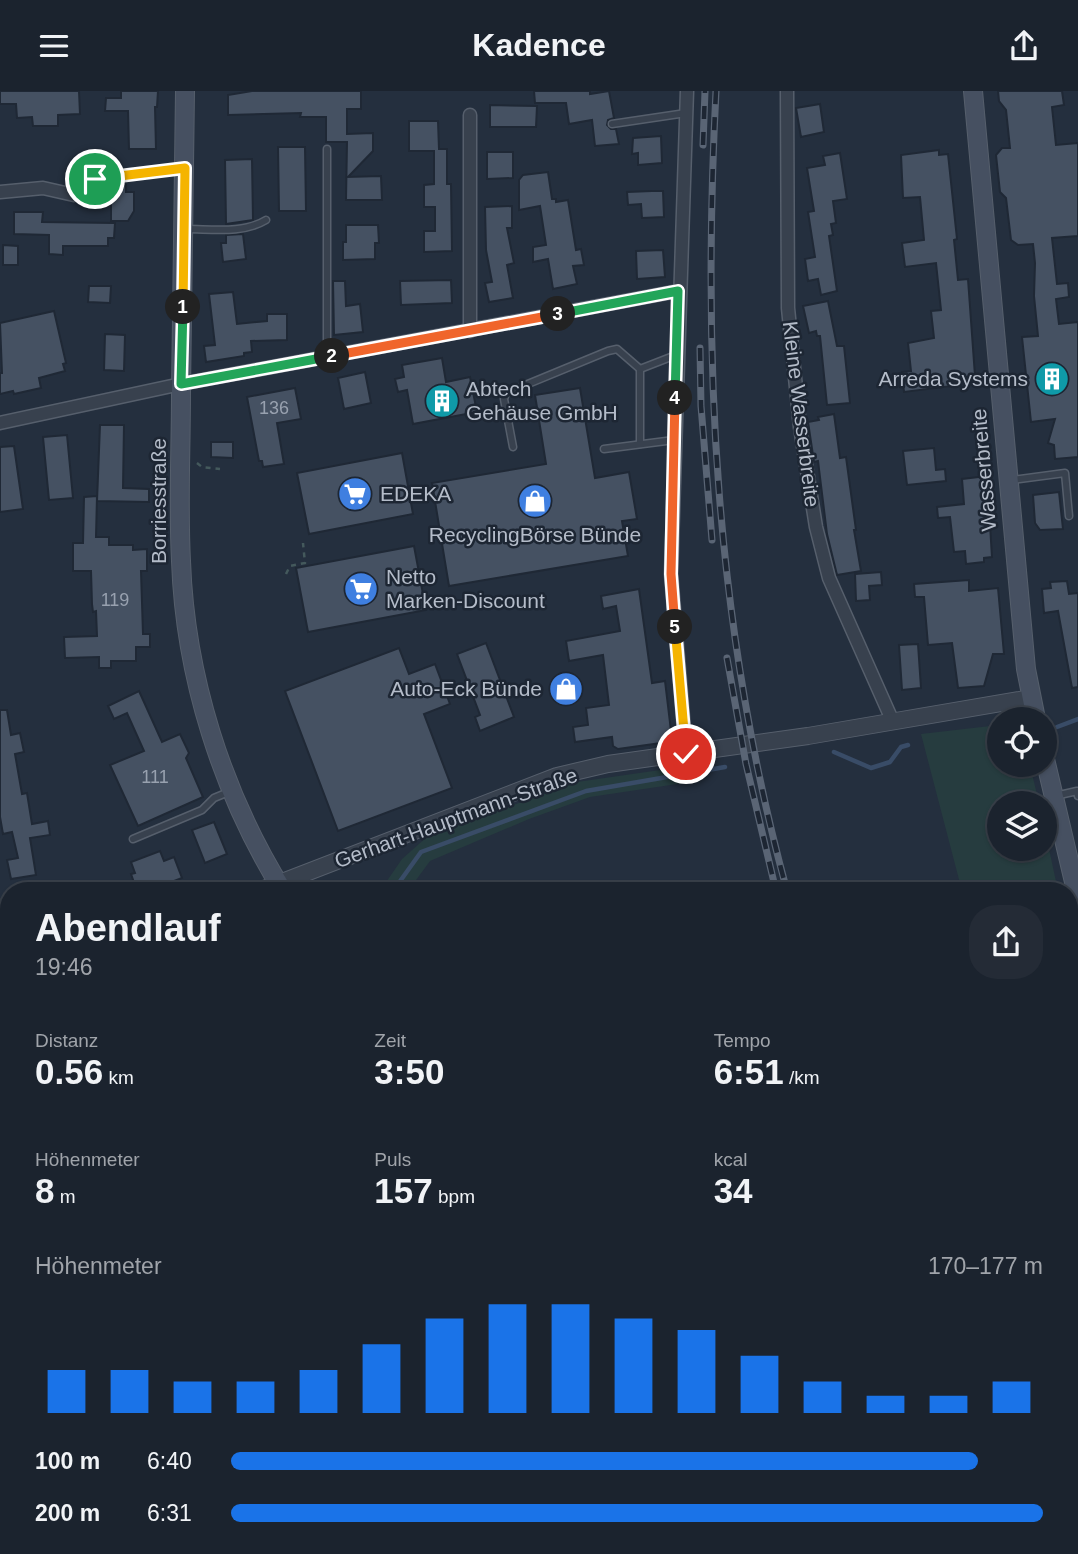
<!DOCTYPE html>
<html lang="de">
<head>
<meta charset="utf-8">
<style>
  body { margin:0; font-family:Arial,sans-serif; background:#242b36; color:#f1f3f6; height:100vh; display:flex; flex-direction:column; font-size:26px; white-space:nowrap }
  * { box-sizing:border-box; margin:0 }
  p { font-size:23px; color:#a0a4aa }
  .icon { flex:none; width:38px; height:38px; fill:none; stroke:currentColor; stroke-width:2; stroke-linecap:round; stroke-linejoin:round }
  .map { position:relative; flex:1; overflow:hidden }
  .details { position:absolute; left:0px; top:791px; width:1078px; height:672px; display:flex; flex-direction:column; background:#1b232e; border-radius:28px 28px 0 0; box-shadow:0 2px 5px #0004,0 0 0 2px #39404a }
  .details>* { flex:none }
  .tools { position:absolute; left:987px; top:616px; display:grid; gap:14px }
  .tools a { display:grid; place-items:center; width:70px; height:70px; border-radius:50%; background:#1b232e; box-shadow:0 2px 5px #0004,0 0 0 2px #39404a; font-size:35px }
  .pin { position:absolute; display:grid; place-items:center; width:60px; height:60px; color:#fff; margin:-30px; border:4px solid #fff; border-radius:50%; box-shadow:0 2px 7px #0007 }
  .km { position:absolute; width:35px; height:35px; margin:-18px; border-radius:50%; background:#222; color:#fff; font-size:19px; line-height:35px; text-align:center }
  .round { display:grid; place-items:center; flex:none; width:74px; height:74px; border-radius:28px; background:#242b36 }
  .summary { display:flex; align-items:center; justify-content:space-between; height:119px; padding:0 35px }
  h1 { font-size:38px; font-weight:800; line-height:52px }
  .figures { display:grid; grid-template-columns:repeat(3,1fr); gap:10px; height:119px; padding:7px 35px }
  .figures div { display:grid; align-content:center }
  .figures b { font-size:35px; font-weight:800 }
  .figures small { font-size:19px; font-weight:400 }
  .figures p { font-size:19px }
  .chart { height:196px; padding:14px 35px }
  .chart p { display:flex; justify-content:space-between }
  .chart svg { width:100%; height:126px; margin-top:7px; stroke:#1a73e8; stroke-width:6 }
  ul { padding:0 35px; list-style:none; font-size:23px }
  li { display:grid; grid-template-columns:112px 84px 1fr; align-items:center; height:52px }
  li i { height:18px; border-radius:9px; background:#1a73e8 }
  header { display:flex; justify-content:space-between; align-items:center; height:91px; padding:0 35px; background:#1b232e; font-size:32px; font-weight:800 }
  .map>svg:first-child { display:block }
  .green { fill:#263c3f }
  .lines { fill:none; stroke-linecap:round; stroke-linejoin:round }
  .stream { stroke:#394c67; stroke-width:4.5 }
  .building { fill:#455162; stroke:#1f2835; stroke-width:2 }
  .service-casing { stroke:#565f6c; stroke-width:9 }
  .minor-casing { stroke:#565f6c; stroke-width:15 }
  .tertiary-casing { stroke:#565f6c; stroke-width:18 }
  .secondary-casing { stroke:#565f6c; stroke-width:20 }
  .path { stroke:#44595c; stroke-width:2.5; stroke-dasharray:5 5; stroke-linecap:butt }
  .service { stroke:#38414e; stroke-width:6 }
  .minor { stroke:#38414e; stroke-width:12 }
  .tertiary { stroke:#38414e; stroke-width:16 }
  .secondary { stroke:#465061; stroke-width:18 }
  .rail-casing { stroke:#5a6575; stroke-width:7 }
  .rail { stroke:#1d2633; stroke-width:4.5; stroke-dasharray:13; stroke-linecap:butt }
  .split-1-casing { stroke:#fff; stroke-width:14 }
  .split-2-casing { stroke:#fff; stroke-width:14 }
  .split-3-casing { stroke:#fff; stroke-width:14 }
  .split-4-casing { stroke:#fff; stroke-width:14 }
  .split-5-casing { stroke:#fff; stroke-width:14 }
  .split-6-casing { stroke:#fff; stroke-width:14 }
  .split-1 { stroke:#f5b400; stroke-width:9 }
  .split-2 { stroke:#22a559; stroke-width:9 }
  .split-3 { stroke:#f0652b; stroke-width:9 }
  .split-4 { stroke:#22a559; stroke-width:9 }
  .split-5 { stroke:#f0652b; stroke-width:9 }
  .split-6 { stroke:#f5b400; stroke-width:9 }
  .labels { text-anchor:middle; stroke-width:5; stroke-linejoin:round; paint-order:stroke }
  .number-label { font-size:18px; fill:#98a1af }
  .poi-label { font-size:21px; fill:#b4bcc9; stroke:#1d2633; text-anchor:start }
  .street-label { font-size:21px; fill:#b4bcc9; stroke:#1d2633 }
</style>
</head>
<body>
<header><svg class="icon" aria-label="menu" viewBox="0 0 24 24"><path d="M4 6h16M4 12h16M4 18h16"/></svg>Kadence<svg class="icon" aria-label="share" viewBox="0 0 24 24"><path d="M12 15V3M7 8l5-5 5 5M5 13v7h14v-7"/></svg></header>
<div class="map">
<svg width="1078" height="1463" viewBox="0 0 1078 1463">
  <rect width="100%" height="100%" fill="#242f3e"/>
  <g class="green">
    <polygon points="999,634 999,674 1030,674 1039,712 999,712 999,758 1045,758 1045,739 1058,800 962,800 921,643"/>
    <polygon points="681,676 684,692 590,706 529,728 430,770 408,800 380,800 402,768 428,745 577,691"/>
    <polygon points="6,910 9,925 9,1137 0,1143 0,1066 6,1062 0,1026 0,912"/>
  </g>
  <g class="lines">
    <g class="stream">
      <polyline points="1057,636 1078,628"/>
      <polyline points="834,661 871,677 890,671 901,656 908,654"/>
      <polyline points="393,800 421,761 586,700 725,676"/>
      <polyline points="0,1109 9,1102"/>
    </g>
  </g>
  <g class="building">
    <polygon points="0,0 79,0 80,23 58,24 58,35 33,35 32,26 17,27 16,13 0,13"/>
    <polygon points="121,0 158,0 157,16 155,16 156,58 129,58 128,20 105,20 106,7 121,7"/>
    <polygon points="252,0 361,0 361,18 347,18 347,43 373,42 373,60 348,86 381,85 382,109 346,109 347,51 326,51 326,26 300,26 301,22 228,24 228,4"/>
    <polygon points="534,0 590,0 590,3 609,0 614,27 608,29 607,34 611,38 616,38 619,53 595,55 592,29 569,33 566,12 535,12"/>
    <polygon points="998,0 1062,0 1064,14 1052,16 1056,54 1078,52 1078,145 1052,147 1057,193 1068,192 1069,206 1056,208 1059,233 1078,231 1078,366 1055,368 1054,354 1048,352 1055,328 1031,331 1022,246 1038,245 1034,205 1035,172 1033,153 1018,154 1011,149 1006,107 1000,101 996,64 1002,57 1010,57 1006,19 999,10"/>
    <polygon points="820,13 824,41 801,46 796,17"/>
    <polygon points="490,14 537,15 536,36 490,36"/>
    <polygon points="409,30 438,30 439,58 447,58 447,93 451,93 452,160 424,161 424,140 435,140 435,116 424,116 424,94 434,93 434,60 409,60"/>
    <polygon points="661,45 662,72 638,74 638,62 632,63 633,47"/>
    <polygon points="278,56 305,56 306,120 279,120"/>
    <polygon points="939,59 939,64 948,63 957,148 954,149 958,189 968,188 975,285 951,288 952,295 904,301 902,281 911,280 908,252 934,247 931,220 941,219 936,172 905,176 902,152 924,149 920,106 903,107 901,64"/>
    <polygon points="487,61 513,61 513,87 487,88"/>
    <polygon points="840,62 847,108 833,110 836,132 831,133 833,144 829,145 837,200 821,204 818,188 808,190 805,168 815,166 808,121 814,120 807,77 825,74 823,65"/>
    <polygon points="252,68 253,129 226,133 225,69"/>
    <polygon points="548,81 552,108 556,108 556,111 568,109 576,159 581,158 584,174 573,175 577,193 553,198 548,168 533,171 533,156 546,154 540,115 519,119 519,89 523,84"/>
    <polygon points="111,94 126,94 126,101 134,101 134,120 128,130 111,130"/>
    <polygon points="652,100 663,100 664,126 642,127 641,113 628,114 627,101"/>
    <polygon points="512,115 512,137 507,137 514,172 507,174 513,207 489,211 485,192 492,191 486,159 485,116"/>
    <polygon points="14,121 43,121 42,131 115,132 114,147 108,147 108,155 63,155 63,164 49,163 49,144 14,143"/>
    <polygon points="346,134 378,134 379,152 375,152 375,168 343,169 343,151 346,151"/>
    <polygon points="243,143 246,168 223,171 221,152 226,152 226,144"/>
    <polygon points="3,154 18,155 18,174 3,174"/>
    <polygon points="663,159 665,186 637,188 636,160"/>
    <polygon points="451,189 452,212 401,214 400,190"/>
    <polygon points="333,190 345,190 346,215 360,213 363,241 334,244"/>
    <polygon points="89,195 111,195 110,212 88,211"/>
    <polygon points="233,201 237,233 267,230 267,223 287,223 287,249 251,250 252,261 244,262 244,265 206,271 204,255 215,254 209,203"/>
    <polygon points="828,210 837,255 844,255 850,312 827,314 820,245 817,245 816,240 809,242 803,215"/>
    <polygon points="54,220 66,272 63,273 65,280 39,287 41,297 14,303 13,300 0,303 0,282 2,282 0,232"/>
    <polygon points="105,243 125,244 124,280 104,279"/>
    <polygon points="442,267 446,291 470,286 477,321 413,333 407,299 398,301 395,288 404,286 402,274"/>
    <polygon points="365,281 371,312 344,318 338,287"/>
    <polygon points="295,297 301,328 277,332 284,373 263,376 262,370 259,370 247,306"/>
    <polygon points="580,297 595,387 629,381 637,428 622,430 628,465 449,495 432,392 546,373 535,304"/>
    <polygon points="834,323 840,367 846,366 856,439 854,439 861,480 837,484 827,443 818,370 814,371 808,331 819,329 818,326"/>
    <polygon points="100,334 124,334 123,397 149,398 149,411 97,410"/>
    <polygon points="67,344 73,407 49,409 43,346"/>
    <polygon points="211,351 233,351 233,367 211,366"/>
    <polygon points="14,355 23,418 0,421 0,356"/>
    <polygon points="934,357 936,379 945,378 946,390 907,394 903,360"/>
    <polygon points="402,362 413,423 309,443 297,382"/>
    <polygon points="987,385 992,466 984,467 984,471 966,473 965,460 954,461 950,426 938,427 937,416 964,413 962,388"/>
    <polygon points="1059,401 1063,438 1040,439 1035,432 1033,404"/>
    <polygon points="97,405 96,446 109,446 109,454 133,454 133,459 147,458 147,480 141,480 143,543 150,543 150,556 136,556 136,570 111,570 111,577 99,577 99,566 65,567 64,546 97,545 96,520 93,521 92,513 91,480 73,480 73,452 83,452 84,406"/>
    <polygon points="414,455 426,519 308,541 296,477"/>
    <polygon points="881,481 882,494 869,495 870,509 856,510 855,483"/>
    <polygon points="969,489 969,500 998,497 1004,563 993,563 984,595 958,597 952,552 928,554 924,506 915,506 914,493"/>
    <polygon points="1067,490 1069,503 1078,502 1078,596 1072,597 1058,520 1044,522 1042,498 1051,497 1050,491"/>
    <polygon points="639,498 652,592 665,590 671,640 661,652 618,658 613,655 612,646 575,651 573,636 588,634 586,617 609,614 603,564 569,570 566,550 620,540 616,515 603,518 601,505"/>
    <polygon points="486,552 514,626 480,640 475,626 480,624 457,563"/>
    <polygon points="918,553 921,597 902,599 899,554"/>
    <polygon points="399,557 409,583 435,573 450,613 424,623 452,697 338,740 285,600"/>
    <polygon points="139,600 162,651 180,643 189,662 186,667 203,706 138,735 110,674 144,660 127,622 114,628 108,615"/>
    <polygon points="0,619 7,619 11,644 20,642 24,661 15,663 22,703 27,702 32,733 48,730 50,744 30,747 36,784 11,788 7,769 18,767 12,741 3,743 0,726"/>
    <polygon points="214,731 227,763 205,772 192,739"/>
    <polygon points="160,760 164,770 174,766 182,787 158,796 160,800 137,800 131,783 135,782 131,771"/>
  </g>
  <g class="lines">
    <g class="service-casing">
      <g id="service">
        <polyline points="612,33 686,22"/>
        <polyline points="327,58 327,266"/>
        <path d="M186,138C212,138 243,143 266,129"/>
        <polyline points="640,278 640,353"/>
        <polyline points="513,356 504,308 506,302 608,260 617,258 640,278 676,264"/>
        <polyline points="604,358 674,349"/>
        <polyline points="1012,389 1065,382 1069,425"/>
        <polyline points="1055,705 1077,700 1078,705"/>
        <polyline points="133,748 202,719 214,707 231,700"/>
        <polyline points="850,1454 853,1463"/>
      </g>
    </g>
    <g class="minor-casing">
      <g id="minor">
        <polyline points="787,0 788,217 800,336 816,436 829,487 893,631"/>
        <polyline points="470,24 470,240"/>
        <polyline points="0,101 43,97 74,104"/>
        <polyline points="0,332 181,293 678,200"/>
        <polyline points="686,663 671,483 687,0"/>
        <polyline points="0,855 9,905"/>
        <polyline points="1069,896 1078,894"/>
        <polyline points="1069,1217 1078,1246"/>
      </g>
    </g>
    <g class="tertiary-casing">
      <g id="tertiary">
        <polyline points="259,800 557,685 608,673 808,645 1031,607"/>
        <polyline points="0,893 9,891"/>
      </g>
    </g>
    <g class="secondary-casing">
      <g id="secondary">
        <path d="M185,0C184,100 182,201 181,301C181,357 178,414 181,470C185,585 222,702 283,800"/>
        <polyline points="973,0 1026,578 1036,628"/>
        <polyline points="1045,668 1078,808"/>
        <polyline points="535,1454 537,1463"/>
      </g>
    </g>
    <g class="path">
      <polyline points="83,97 95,88 167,79"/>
      <polyline points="197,372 202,376 220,378"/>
      <polyline points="286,483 290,475 305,472 303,452"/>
      <polyline points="118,1454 120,1463"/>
    </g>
    <use href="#service" class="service"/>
    <use href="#minor" class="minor"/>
    <use href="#tertiary" class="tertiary"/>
    <use href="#secondary" class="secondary"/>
    <g class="rail-casing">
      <g id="rail">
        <path d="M716,0C702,272 715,536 787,800"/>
        <polyline points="703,54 705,0"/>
        <polyline points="700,257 701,315 712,449"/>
        <polyline points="727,567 746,673 776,800"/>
        <polyline points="1007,1454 1010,1463"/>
        <polyline points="1021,1454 1025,1463"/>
      </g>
    </g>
    <use href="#rail" class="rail"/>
  </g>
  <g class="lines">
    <g class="split-1-casing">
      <polyline id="split-1" points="95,88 185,77 183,216"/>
    </g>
    <g class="split-2-casing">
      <polyline id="split-2" points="183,216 181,293 332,265"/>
    </g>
    <g class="split-3-casing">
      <polyline id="split-3" points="332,265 558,223"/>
    </g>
    <g class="split-4-casing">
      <polyline id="split-4" points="558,223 678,200 675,307"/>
    </g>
    <g class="split-5-casing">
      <polyline id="split-5" points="675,536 671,483 675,307"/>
    </g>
    <g class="split-6-casing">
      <polyline id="split-6" points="675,536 686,663"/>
    </g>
    <use href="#split-1" class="split-1"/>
    <use href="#split-2" class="split-2"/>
    <use href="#split-3" class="split-3"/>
    <use href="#split-4" class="split-4"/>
    <use href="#split-5" class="split-5"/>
    <use href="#split-6" class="split-6"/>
  </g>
  <defs>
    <g id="building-disc" transform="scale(1.75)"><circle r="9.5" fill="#0f9aa8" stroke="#1d2633"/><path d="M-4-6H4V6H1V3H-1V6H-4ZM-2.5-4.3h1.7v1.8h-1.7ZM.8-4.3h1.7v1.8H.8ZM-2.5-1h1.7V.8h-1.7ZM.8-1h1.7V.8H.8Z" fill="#fff"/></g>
    <g id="supermarket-disc" transform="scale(1.75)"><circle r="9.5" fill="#3f7fe0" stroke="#1d2633"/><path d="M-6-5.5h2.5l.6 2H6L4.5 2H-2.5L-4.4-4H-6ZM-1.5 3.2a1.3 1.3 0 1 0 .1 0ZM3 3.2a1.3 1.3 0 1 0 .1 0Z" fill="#fff"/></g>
    <g id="shop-disc" transform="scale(1.75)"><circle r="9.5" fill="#3f7fe0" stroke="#1d2633"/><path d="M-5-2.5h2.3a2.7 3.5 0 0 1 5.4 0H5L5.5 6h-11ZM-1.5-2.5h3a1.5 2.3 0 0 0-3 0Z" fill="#fff"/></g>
  </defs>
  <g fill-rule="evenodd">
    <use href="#building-disc" x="1052" y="288"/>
    <use href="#building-disc" x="442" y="310"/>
    <use href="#supermarket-disc" x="355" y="403"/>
    <use href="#shop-disc" x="535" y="410"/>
    <use href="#supermarket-disc" x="361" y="498"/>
    <use href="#shop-disc" x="566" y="598"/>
  </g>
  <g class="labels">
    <g class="number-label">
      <text x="274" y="323">136</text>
      <text x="115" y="515">119</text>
      <text x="155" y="692">111</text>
    </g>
    <g class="poi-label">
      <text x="1028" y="295" text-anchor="end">Arreda Systems</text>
      <text x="466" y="305">Abtech<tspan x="466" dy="24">Gehäuse GmbH</tspan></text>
      <text x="380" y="410">EDEKA</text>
      <text x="535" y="451" text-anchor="middle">RecyclingBörse Bünde</text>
      <text x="386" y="493">Netto<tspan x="386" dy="24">Marken-Discount</tspan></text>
      <text x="542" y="605" text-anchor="end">Auto-Eck Bünde</text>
    </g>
    <g class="street-label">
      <text transform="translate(801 323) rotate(83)" y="7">Kleine Wasserbreite</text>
      <text transform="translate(984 379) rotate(-95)" y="7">Wasserbreite</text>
      <text transform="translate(159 410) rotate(-90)" y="7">Borriesstraße</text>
      <text transform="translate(456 727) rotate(-20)" y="7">Gerhart-Hauptmann-Straße</text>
    </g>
  </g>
</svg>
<div class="tools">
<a><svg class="icon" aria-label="locate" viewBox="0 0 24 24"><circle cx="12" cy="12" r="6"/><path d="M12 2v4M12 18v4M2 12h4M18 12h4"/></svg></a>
<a><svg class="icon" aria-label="layers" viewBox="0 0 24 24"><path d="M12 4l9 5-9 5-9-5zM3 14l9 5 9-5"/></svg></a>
</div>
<div class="pin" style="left:95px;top:88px;background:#1e9e55"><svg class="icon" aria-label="arrive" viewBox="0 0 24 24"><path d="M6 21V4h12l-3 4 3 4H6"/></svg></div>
<div class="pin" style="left:686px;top:663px;background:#d93025"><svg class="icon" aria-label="check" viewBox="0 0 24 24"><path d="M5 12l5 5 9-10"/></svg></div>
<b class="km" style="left:183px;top:216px">1</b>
<b class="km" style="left:332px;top:265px">2</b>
<b class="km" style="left:558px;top:223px">3</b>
<b class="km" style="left:675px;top:307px">4</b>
<b class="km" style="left:675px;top:536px">5</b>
<section class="details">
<div class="summary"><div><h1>Abendlauf</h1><p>19:46</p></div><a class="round"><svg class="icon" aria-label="share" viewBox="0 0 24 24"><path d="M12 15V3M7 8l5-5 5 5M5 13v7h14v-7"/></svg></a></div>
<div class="figures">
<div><p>Distanz</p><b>0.56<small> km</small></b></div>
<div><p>Zeit</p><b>3:50</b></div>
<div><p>Tempo</p><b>6:51<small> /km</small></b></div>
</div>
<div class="figures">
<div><p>Höhenmeter</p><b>8<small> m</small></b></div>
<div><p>Puls</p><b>157<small> bpm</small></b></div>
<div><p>kcal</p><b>34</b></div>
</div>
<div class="chart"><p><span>Höhenmeter</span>170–177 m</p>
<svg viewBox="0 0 160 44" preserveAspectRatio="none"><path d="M5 44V29M15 44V29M25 44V33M35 44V33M45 44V29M55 44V20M65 44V11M75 44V6M85 44V6M95 44V11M105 44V15M115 44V24M125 44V33M135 44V38M145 44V38M155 44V33"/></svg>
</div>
<ul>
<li><b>100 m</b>6:40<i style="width:92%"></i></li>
<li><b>200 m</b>6:31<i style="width:100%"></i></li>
</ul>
</section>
</div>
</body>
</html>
